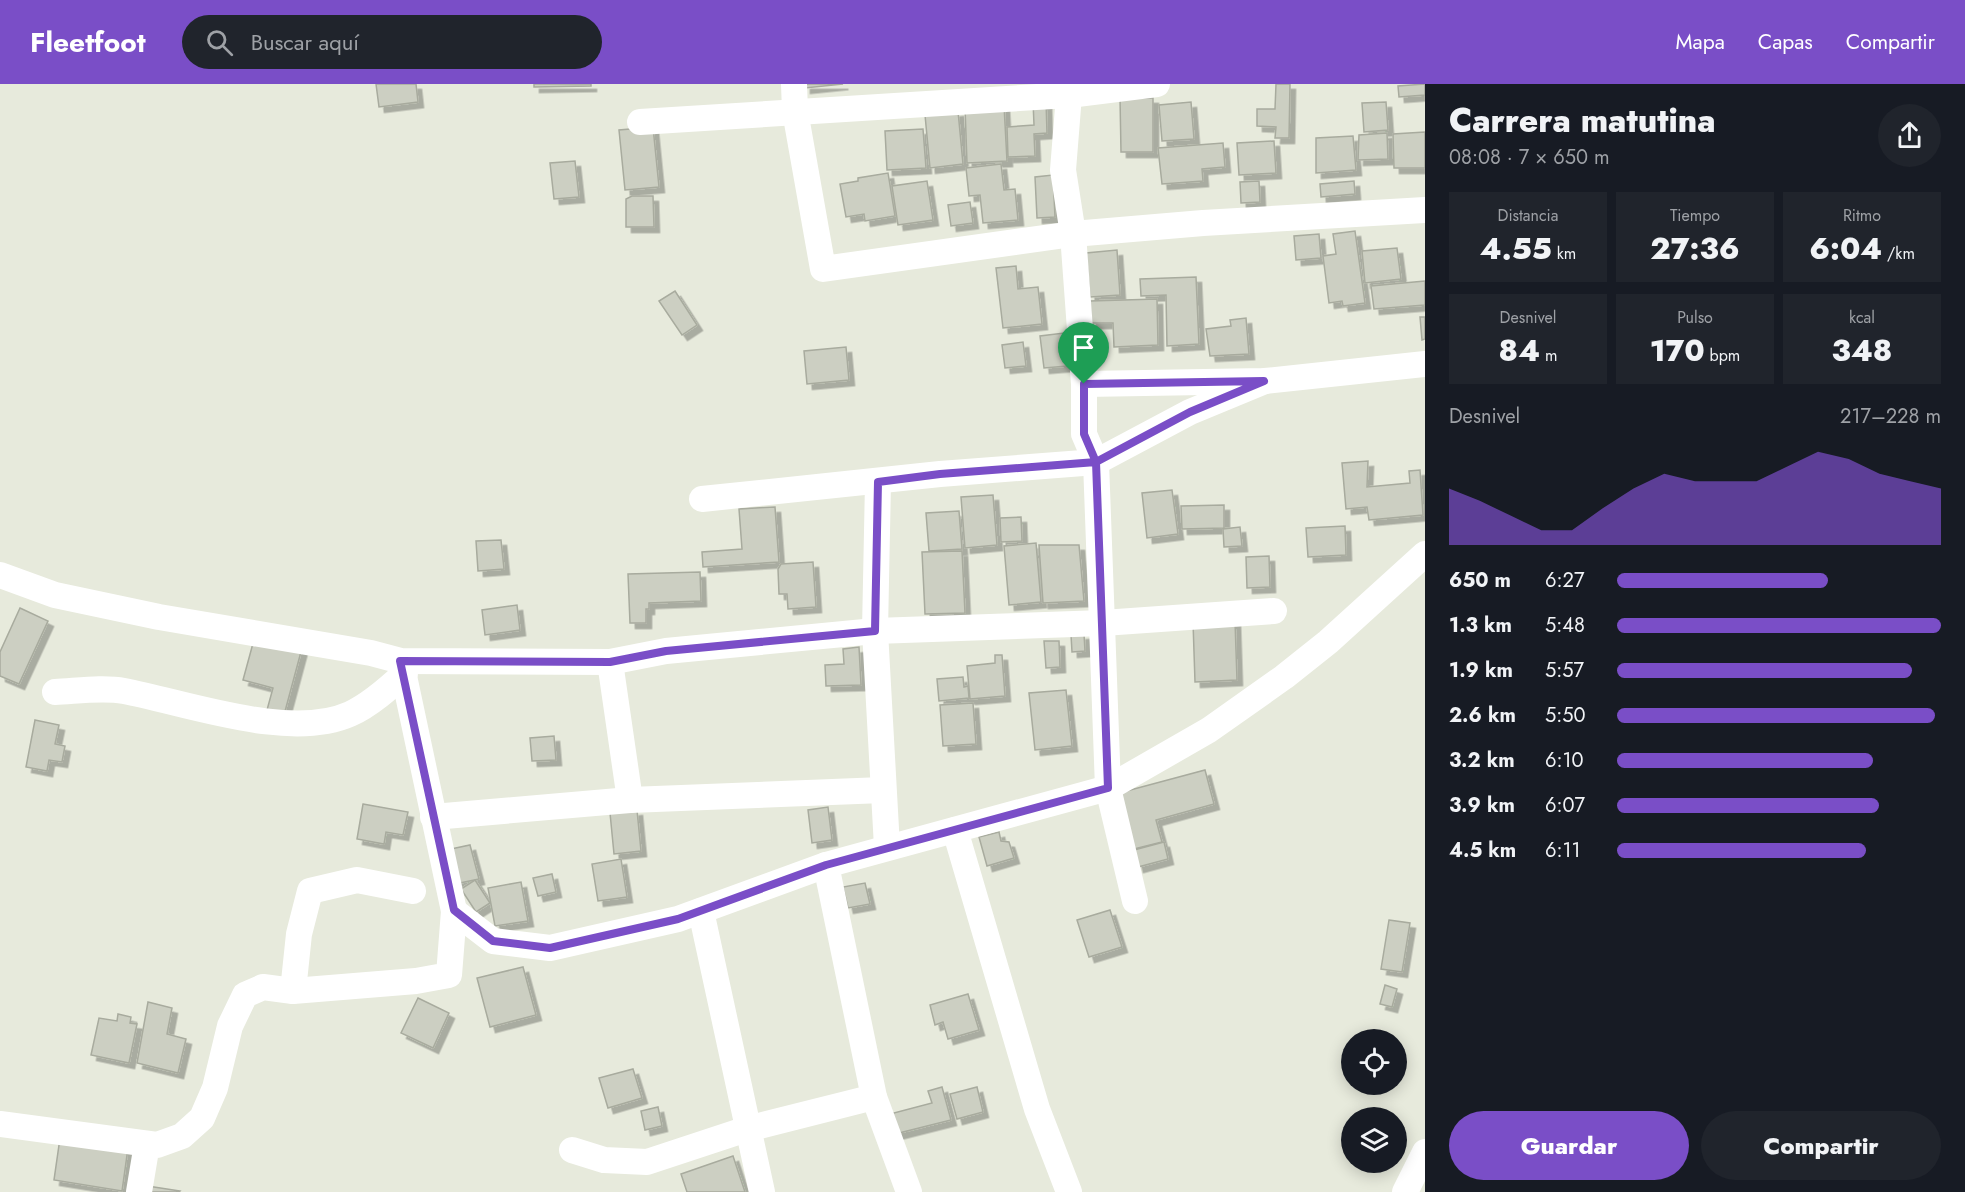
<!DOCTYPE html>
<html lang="es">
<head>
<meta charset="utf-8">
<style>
  body { margin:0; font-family:Jost,sans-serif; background:#20242c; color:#f1f3f6; height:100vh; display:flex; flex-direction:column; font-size:22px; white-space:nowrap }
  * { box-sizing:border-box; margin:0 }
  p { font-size:20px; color:#9ea1a6 }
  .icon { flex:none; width:33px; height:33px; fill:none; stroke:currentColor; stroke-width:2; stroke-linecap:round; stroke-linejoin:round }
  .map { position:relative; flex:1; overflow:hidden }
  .details { display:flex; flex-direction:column; background:#171b24; width:540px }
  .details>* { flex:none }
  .tools { position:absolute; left:1341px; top:945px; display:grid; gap:12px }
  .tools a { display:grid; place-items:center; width:66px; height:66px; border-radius:50%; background:#171b24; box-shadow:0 3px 15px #0003; font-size:30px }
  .pin { position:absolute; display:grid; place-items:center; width:51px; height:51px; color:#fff; margin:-62px -26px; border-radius:50% 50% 50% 0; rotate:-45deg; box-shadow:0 0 6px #0007 }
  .pin .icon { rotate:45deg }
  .round { display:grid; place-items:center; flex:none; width:63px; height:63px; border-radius:32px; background:#20242c }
  .summary { display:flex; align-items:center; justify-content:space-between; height:102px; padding:0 24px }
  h1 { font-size:33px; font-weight:800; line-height:45px }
  .metrics { display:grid; grid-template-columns:repeat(3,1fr); gap:9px; height:102px; padding:6px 24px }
  .metrics div { display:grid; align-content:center; border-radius:0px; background:#20242c; text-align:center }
  .metrics b { font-size:30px; font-weight:800 }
  .metrics small { font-size:16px; font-weight:400 }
  .metrics p { font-size:16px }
  .chart { height:168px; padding:12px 24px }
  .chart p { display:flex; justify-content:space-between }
  .chart svg { width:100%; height:108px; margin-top:6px; fill:#7a4ec7; opacity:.7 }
  .primary-button { display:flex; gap:12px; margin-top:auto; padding:12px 24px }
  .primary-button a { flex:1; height:69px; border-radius:36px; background:#7a4ec7; color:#fff; font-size:24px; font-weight:800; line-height:69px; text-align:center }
  .primary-button a+a { background:#20242c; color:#f1f3f6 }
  ul { padding:0 24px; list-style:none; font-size:20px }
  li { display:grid; grid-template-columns:96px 72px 1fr; align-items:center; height:45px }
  li i { height:15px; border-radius:8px; background:#7a4ec7 }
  header { display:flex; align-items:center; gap:36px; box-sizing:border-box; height:84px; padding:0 30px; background:#7a4ec7; color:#fff }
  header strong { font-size:28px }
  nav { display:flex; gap:33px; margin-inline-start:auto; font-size:21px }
  .search { width:420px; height:54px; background:#20242c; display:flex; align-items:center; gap:15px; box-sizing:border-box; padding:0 21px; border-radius:33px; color:#9ea1a6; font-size:22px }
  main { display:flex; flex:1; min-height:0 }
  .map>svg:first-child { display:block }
  .building { fill:#cccfc2; stroke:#a8ab9e; stroke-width:1.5; filter:url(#shadow) }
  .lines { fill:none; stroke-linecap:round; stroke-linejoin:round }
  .minor { stroke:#fff; stroke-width:26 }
  .route-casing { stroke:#fff; stroke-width:12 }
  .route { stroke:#7a4ec7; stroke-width:8 }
</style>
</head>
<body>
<header>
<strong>Fleetfoot</strong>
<div class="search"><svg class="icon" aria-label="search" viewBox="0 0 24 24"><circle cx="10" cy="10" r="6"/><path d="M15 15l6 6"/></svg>Buscar aquí</div>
<nav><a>Mapa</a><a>Capas</a><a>Compartir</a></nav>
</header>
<main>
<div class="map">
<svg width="1425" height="1108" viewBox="0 0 1425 1108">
  <defs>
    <filter id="shadow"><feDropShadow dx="5.5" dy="5.5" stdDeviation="0" flood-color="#0004"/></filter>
  </defs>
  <rect width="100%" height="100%" fill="#e7eadc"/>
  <g class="building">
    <polygon points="376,0 416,0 418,18 379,23"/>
    <polygon points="534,0 591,0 591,2 534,3"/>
    <polygon points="805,0 843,0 805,4"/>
    <polygon points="1276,0 1290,0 1289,54 1275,54 1276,43 1257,42 1257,25 1275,25"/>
    <polygon points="1425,0 1425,16 1425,11 1399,13 1398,2"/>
    <polygon points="1120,14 1153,14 1153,68 1121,68"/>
    <polygon points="1033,17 1046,17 1047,49 1034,50 1035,72 1008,73 1007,43 1034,41"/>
    <polygon points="1191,18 1194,55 1162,57 1159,21"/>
    <polygon points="1386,18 1388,46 1364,48 1362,19"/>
    <polygon points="1004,21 1007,77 967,79 965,23"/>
    <polygon points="958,27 963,80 930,84 925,31"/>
    <polygon points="653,43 659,103 625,106 619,46"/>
    <polygon points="923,45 926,84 887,86 885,47"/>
    <polygon points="1425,48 1425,84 1394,84 1393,50"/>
    <polygon points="1387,49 1388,75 1358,76 1359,51"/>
    <polygon points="1353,52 1356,86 1316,89 1316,54"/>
    <polygon points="1274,57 1276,89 1239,91 1237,59"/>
    <polygon points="1223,59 1225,83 1202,85 1203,97 1162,100 1158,64"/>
    <polygon points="575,77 579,113 554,115 550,79"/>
    <polygon points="1001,80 1004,106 1015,105 1018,136 983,139 980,111 969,112 966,84"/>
    <polygon points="888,89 895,132 865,137 864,130 846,133 840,100 858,97 858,94"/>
    <polygon points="1053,91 1055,133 1037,134 1035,93"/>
    <polygon points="927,97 933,136 898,141 892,102"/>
    <polygon points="1259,97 1260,118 1241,119 1240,98"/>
    <polygon points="1354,97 1355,110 1321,113 1320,100"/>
    <polygon points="632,112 653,112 654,143 626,143 626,115"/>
    <polygon points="970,118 973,139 951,142 948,121"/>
    <polygon points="1355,147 1365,219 1343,222 1342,217 1329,219 1323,172 1336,170 1333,150"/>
    <polygon points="1319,150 1321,174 1296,176 1294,152"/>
    <polygon points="1397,164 1401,195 1365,199 1362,167"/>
    <polygon points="1117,166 1120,211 1090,213 1086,169"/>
    <polygon points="1016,182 1018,205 1038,203 1042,240 1003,244 996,184"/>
    <polygon points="1196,193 1199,260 1167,262 1166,211 1141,212 1140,195"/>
    <polygon points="1425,197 1425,221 1374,225 1371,202"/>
    <polygon points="675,207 697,241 682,251 659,217"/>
    <polygon points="1157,215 1158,261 1114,263 1113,239 1091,239 1090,217"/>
    <polygon points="1420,233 1425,233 1425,255 1422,256"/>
    <polygon points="1246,234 1249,270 1210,272 1206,245 1231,242 1230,236"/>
    <polygon points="1064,249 1067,282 1044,284 1040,252"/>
    <polygon points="1023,258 1026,282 1005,284 1002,261"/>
    <polygon points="846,263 849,296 807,300 804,267"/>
    <polygon points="1368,377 1367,403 1410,399 1409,387 1420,386 1423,431 1369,436 1367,423 1346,425 1342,379"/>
    <polygon points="1172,406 1178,450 1147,454 1142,409"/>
    <polygon points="993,411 997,461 965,464 961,413"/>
    <polygon points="1224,421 1224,444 1182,445 1181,422"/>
    <polygon points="775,423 779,478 703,483 702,468 742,465 739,425"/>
    <polygon points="959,427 962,465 929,467 926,429"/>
    <polygon points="1021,433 1022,457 1001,458 1000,434"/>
    <polygon points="1345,442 1346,471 1308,473 1306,444"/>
    <polygon points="1240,443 1242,462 1224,463 1223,445"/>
    <polygon points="501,456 504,485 478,487 476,457"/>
    <polygon points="1036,459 1041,518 1009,521 1004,462"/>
    <polygon points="1039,461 1079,461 1084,517 1043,519"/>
    <polygon points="962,467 965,529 925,530 922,468"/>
    <polygon points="1269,472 1270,503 1247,504 1246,473"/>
    <polygon points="813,478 816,523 788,525 787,510 779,510 778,485 781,480"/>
    <polygon points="700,488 701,517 649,519 649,525 646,525 646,539 630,539 628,490"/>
    <polygon points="517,521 520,546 485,551 482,526"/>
    <polygon points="20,524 48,537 19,600 0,592 0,568"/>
    <polygon points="1235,537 1237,596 1195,598 1193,538"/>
    <polygon points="1084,550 1085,567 1072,568 1071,551"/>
    <polygon points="255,552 302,564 284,631 267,626 273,604 243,596"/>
    <polygon points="1044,557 1059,557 1060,583 1046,584"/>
    <polygon points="859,563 861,601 826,602 825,581 844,580 843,565"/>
    <polygon points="995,571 1002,571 1005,612 970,615 967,582 995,579"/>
    <polygon points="963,593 964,603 968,602 969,614 939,617 937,595"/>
    <polygon points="1066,606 1072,662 1035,666 1029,609"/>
    <polygon points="973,619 976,660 943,662 940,621"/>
    <polygon points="35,636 59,641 55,660 65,662 62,678 49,676 47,687 26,683"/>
    <polygon points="554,652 556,676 532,677 530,654"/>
    <polygon points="1205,686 1214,720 1156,736 1162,758 1134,765 1119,709"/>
    <polygon points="363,720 408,728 403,751 386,748 384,760 357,755"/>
    <polygon points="828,723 832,756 812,759 808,726"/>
    <polygon points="637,726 641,767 614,770 610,729"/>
    <polygon points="999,748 1001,757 1009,758 1014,774 987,782 979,753"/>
    <polygon points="1164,758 1168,775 1138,783 1134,766"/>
    <polygon points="470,761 479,795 455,800 446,766"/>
    <polygon points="621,775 627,813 598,817 592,780"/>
    <polygon points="552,790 556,808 538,812 533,794"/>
    <polygon points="475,796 490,819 476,828 461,805"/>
    <polygon points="521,798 528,837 495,842 488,804"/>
    <polygon points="865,799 870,820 848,824 843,803"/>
    <polygon points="1110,826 1122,863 1089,873 1077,836"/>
    <polygon points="1389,836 1410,839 1402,888 1381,885"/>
    <polygon points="523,883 536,931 490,943 477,894"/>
    <polygon points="1385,901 1397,905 1392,923 1380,920"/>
    <polygon points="968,910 979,946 948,955 943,938 935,941 930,921"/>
    <polygon points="418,914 449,929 433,964 401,949"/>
    <polygon points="148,918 172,924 167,950 186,955 178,989 137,979"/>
    <polygon points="118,930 131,933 130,939 137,940 129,979 91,971 99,934 117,937"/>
    <polygon points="633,985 642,1014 608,1024 599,994"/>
    <polygon points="942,1003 951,1036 895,1050 890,1030 932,1019 928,1007"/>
    <polygon points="977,1003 983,1028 957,1035 950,1010"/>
    <polygon points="658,1023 662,1042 645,1046 641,1027"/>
    <polygon points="60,1054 128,1064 122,1107 54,1096"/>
    <polygon points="733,1072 745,1108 687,1108 681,1090"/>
    <polygon points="141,1101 180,1107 179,1108 140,1108"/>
  </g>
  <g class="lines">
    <g class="minor">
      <polyline points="794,0 795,27 823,185 1073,150 1203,139 1425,126"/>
      <polyline points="1069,11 1063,86 1073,150 1084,300 1084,350 1096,378 1108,704 1135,817"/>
      <polyline points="640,38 1069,11 1157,0"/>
      <polyline points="1084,300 1265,297 1425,280"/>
      <polyline points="878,398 875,547 887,763"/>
      <polyline points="702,415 940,390 1096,378 1190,328 1265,297"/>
      <polyline points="0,491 55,511 159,533 371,569 401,577 610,578 666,567 875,547 1103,539 1274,527"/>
      <polyline points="401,578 454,827"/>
      <polyline points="610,578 630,716"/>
      <path d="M55,608C77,607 103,603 124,607C187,619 290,657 350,630C370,621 389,604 405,589"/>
      <polyline points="433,733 630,716 883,706"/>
      <polyline points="955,746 1037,1025 1069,1108"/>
      <polyline points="826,781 874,1013 909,1108"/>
      <polyline points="701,827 762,1108"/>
      <polyline points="293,907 416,897 449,891 454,827 493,857 550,864 678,835 826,781 1108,704 1209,646 1284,593 1328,558 1425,470"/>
      <polyline points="0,1040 157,1061 182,1052 202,1034 215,1004 230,942 245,911 263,903 293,907 299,850 310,807 357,796 413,807"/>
      <polyline points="572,1066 604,1076 647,1078 747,1045 874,1013"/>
      <polyline points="139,1108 147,1060"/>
      <polyline points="1405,1108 1425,1068"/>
    </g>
  </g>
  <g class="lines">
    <g class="route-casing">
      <polyline id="route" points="1084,300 1084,350 1096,378 940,390 878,398 875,547 666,567 610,578 400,577 454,826 493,857 550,864 678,835 826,781 1108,704 1096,378 1190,328 1264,297 1084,300"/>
    </g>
    <use href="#route" class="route"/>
  </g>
</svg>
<div class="tools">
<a><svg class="icon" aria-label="locate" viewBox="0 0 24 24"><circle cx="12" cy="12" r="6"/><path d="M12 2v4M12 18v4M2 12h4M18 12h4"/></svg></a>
<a><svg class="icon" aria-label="layers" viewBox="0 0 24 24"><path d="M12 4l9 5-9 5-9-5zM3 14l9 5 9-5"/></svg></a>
</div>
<div class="pin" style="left:1084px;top:300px;background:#1e9e55"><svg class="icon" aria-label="arrive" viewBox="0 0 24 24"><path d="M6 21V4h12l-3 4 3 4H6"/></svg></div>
</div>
<section class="details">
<div class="summary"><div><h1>Carrera matutina</h1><p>08:08 · 7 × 650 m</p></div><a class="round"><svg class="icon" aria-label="share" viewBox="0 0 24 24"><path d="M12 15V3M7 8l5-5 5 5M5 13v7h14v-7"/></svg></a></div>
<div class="metrics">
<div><p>Distancia</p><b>4.55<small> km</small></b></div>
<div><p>Tiempo</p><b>27:36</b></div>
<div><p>Ritmo</p><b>6:04<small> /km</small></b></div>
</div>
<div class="metrics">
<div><p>Desnivel</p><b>84<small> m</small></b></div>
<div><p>Pulso</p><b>170<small> bpm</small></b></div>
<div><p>kcal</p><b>348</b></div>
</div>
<div class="chart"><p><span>Desnivel</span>217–228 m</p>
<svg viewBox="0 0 160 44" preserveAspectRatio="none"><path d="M0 44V21L10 26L20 32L30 38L40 38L50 29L60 21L70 15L80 18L90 18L100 18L110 12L120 6L130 9L140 15L150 18L160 21V44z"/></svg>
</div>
<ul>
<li><b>650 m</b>6:27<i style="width:65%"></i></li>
<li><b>1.3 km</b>5:48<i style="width:100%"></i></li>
<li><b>1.9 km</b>5:57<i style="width:91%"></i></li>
<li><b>2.6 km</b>5:50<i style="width:98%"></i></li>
<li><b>3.2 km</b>6:10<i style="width:79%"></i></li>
<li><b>3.9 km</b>6:07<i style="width:81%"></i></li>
<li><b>4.5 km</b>6:11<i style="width:77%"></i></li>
</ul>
<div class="primary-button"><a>Guardar</a><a>Compartir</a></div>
</section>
</main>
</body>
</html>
